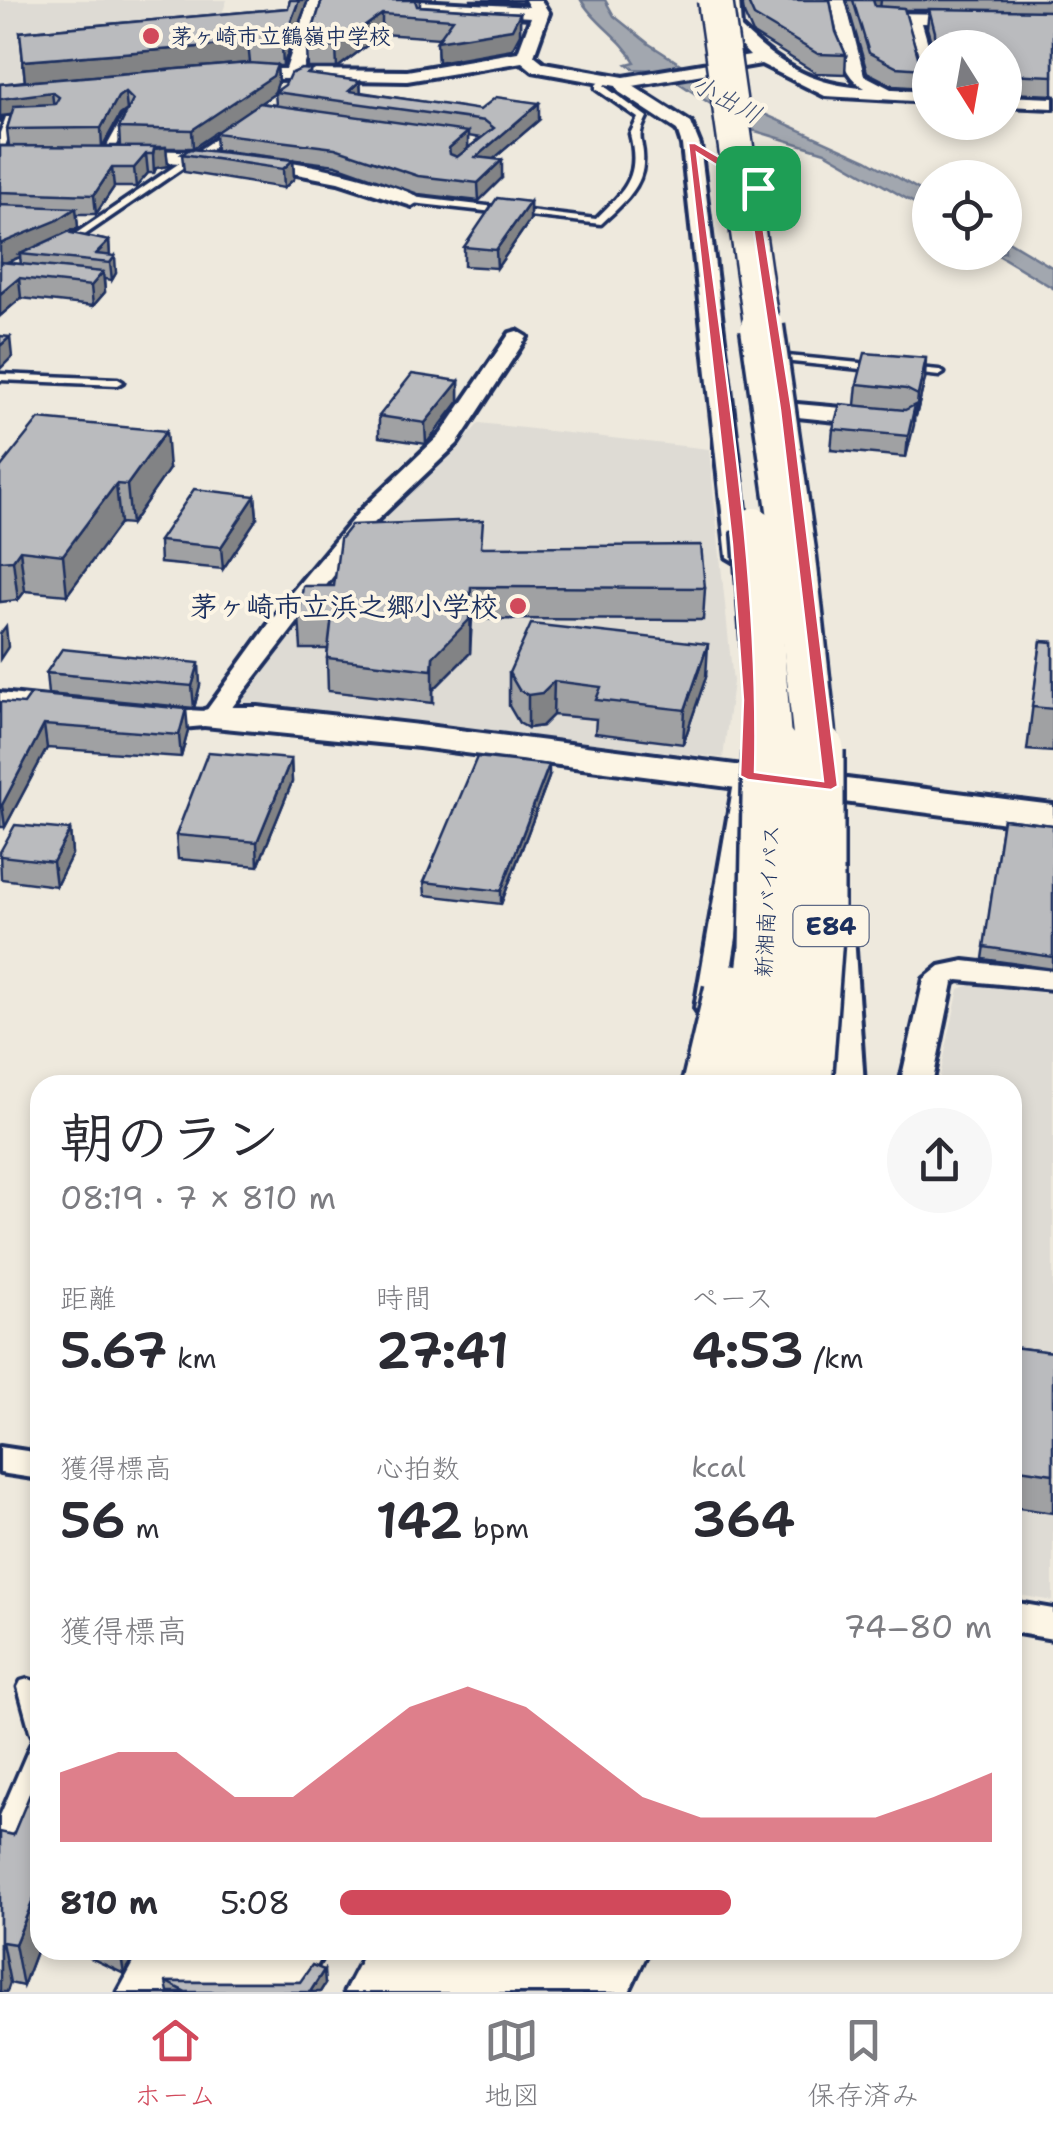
<!DOCTYPE html>
<html lang="ja">
<head>
<meta charset="utf-8">
<style>
  body { margin:0; font-family:"Shantell Sans","Klee One",sans-serif; background:#f7f7f7; color:#2b2b33; height:100vh; display:flex; flex-direction:column; font-size:38px; white-space:nowrap }
  * { box-sizing:border-box; margin:0 }
  p { font-size:32px; color:#7c7c81 }
  .icon { flex:none; width:55px; height:55px; fill:none; stroke:currentColor; stroke-width:2; stroke-linecap:round; stroke-linejoin:round }
  .map { position:relative; flex:1; overflow:hidden }
  .drawer { position:absolute; left:30px; top:1075px; width:992px; height:885px; display:flex; flex-direction:column; background:#fff; border-radius:30px; box-shadow:0 5px 15px #0003 }
  .drawer>* { flex:none }
  .needle { width:65px; rotate:169deg }
  .buttons { position:absolute; left:912px; top:30px; display:grid; gap:20px }
  .buttons a { display:grid; place-items:center; width:110px; height:110px; border-radius:50%; background:#fff; box-shadow:0 5px 15px #0003; font-size:50px }
  .pin { position:absolute; display:grid; place-items:center; width:85px; height:85px; color:#fff; margin:-42px; border-radius:20px; box-shadow:0 5px 15px #0006 }
  .round { display:grid; place-items:center; flex:none; width:105px; height:105px; border-radius:52px; background:#f7f7f7 }
  .headline { display:flex; align-items:center; justify-content:space-between; height:170px; padding:0 30px }
  h1 { font-size:55px; font-weight:600; line-height:75px }
  .figures { display:grid; grid-template-columns:repeat(3,1fr); gap:15px; height:170px; padding:10px 30px }
  .figures div { display:grid; align-content:center }
  .figures b { font-size:50px; font-weight:600 }
  .figures small { font-size:28px; font-weight:400 }
  .figures p { font-size:28px }
  .chart { height:280px; padding:20px 30px }
  .chart p { display:flex; justify-content:space-between }
  .chart svg { width:100%; height:180px; margin-top:10px; fill:#d1495b; opacity:.7 }
  ul { padding:0 30px; list-style:none; font-size:32px }
  li { display:grid; grid-template-columns:160px 120px 1fr; align-items:center; height:75px }
  li i { height:25px; border-radius:12px; background:#d1495b }
  .dock { display:flex; justify-content:space-around; align-items:center; height:140px; border-top:2px solid #e1e1e2; background:#fff; font-size:28px; color:#7c7c81 }
  .dock a { display:grid; justify-items:center; gap:5px }
  .dock .active { color:#d1495b }
  .map>svg:first-child { display:block }
  .built { fill:#dedbd4 }
  .water { fill:#a2a7af; stroke:#6c778f; stroke-width:2.5 }
  .lines { fill:none; stroke-linecap:round; stroke-linejoin:round }
  .lane-casing { stroke:#1b2f5e; stroke-width:7 }
  .street-casing { stroke:#1b2f5e; stroke-width:8 }
  .secondary-casing { stroke:#1b2f5e; stroke-width:8 }
  .highway-casing { stroke:#1b2f5e; stroke-width:7 }
  .lane { fill:#fcf5e5; fill-rule:evenodd }
  .street { fill:#fcf5e5; fill-rule:evenodd }
  .secondary { fill:#fcf5e5; fill-rule:evenodd }
  .highway { fill:#fcf5e5; fill-rule:evenodd }
  .highway-bridge-far2-casing { stroke:#1b2f5e; stroke-width:39; stroke-linecap:butt }
  .highway-bridge-far1-casing { stroke:#1b2f5e; stroke-width:49; stroke-linecap:butt }
  .highway-bridge-casing { stroke:#1b2f5e; stroke-width:62; stroke-linecap:butt }
  .highway-bridge-far2 { stroke:#fcf5e5; stroke-width:34 }
  .highway-bridge-far1 { stroke:#fcf5e5; stroke-width:42 }
  .highway-bridge { stroke:#fcf5e5; stroke-width:55 }
  .wall { fill:#a0a1a3; stroke:#1b2f5e; stroke-width:2.5; fill-rule:evenodd }
  .shaded-wall { fill:#828385; stroke:#1b2f5e; stroke-width:2.5 }
  .building { fill:#babbbe; stroke:#1b2f5e; stroke-width:2.5 }
  .route { fill:#d1495b; stroke:#fff; stroke-width:2.5; fill-rule:evenodd }
  .poi-dot { fill:#d1495b; stroke:#fcf5e5; stroke-width:4 }
  .labels { text-anchor:middle; stroke-width:8; stroke-linejoin:round; paint-order:stroke }
  .far-poi-label { font-size:22px; font-weight:bold; fill:#1b2f5e; stroke:#fcf5e5; text-anchor:start }
  .far-street-label { font-size:22px; fill:#1b2f5e; stroke:#fcf5e5 }
  .far-water-label { font-size:25px; font-style:italic; fill:#445376; stroke:#fcf5e5 }
  .shield { fill:#fcf5e5; stroke:#5e6a86; stroke-width:2.5 }
  .shield-label { font-size:25px; font-weight:bold; fill:#1b2f5e }
  .poi-label { font-size:28px; font-weight:bold; fill:#1b2f5e; stroke:#fcf5e5; text-anchor:end }
</style>
</head>
<body>
<div class="map">
<svg width="1053" height="1992" viewBox="0 0 1053 1992">
  <rect width="100%" height="100%" fill="#eee9dd"/>
  <filter id="ink" filterUnits="userSpaceOnUse"><feTurbulence type="fractalNoise" baseFrequency=".01" numOctaves="2"/><feDisplacementMap in="SourceGraphic" scale="20" xChannelSelector="R" yChannelSelector="G"/><feConvolveMatrix kernelMatrix="1 2 1 2 8 2 1 2 1" color-interpolation-filters="sRGB"/></filter>
  <g filter="url(#ink)">
    <g class="built">
      <polygon points="0,0 227,0 219,22 306,19 291,70 0,91"/>
      <polygon points="479,423 709,449 733,682 723,758 238,702 382,516 459,447"/>
      <polygon points="973,984 1053,994 1053,1601 1013,1594 1012,1085 938,1085 959,989"/>
    </g>
    <g class="water">
      <path d="M581,0H605L614,16L649,44L744,105L867,160L930,196V212L825,152L749,129L659,70L634,69L627,64L635,62C621,37 595,24 581,0Z"/>
      <polygon points="1005,239 1053,268 1053,288 995,253 1005,252"/>
    </g>
    <g class="lines">
      <g class="lane-casing">
        <g id="lane">
          <path d="M605,76L609,79L604,86L647,117C634,143 645,139 643,164C642,189 618,208 601,224L412,203L407,200L412,197L596,219C625,190 641,177 630,134L638,118L596,89V85Z"/>
          <polygon points="127,114 131,117 112,155 104,157 102,155 123,117"/>
          <polygon points="33,116 33,120 13,121 5,147 0,150 0,133 6,117"/>
          <polygon points="228,130 235,132 67,247 59,245"/>
          <polygon points="777,355 880,365 885,368 880,371 773,360 772,358"/>
          <polygon points="908,367 939,370 944,373 939,376 904,372 903,370"/>
          <polygon points="0,374 118,379 123,382 118,385 0,380"/>
          <polygon points="28,1679 35,1681 40,1695 40,1770 7,1846 0,1849 0,1816 30,1746 33,1740 38,1738 33,1737 30,1731 18,1687 21,1681"/>
        </g>
      </g>
      <g class="street-casing">
        <g id="street">
          <path d="M309,0H325L303,70L407,71L518,52L531,17L435,11L401,0L529,7L525,0H541L549,13L534,55L544,63L624,77L750,56L725,29L723,0H739L741,28C778,64 812,85 865,88C836,73 836,30 829,0H845L864,75L893,90L930,92V102L825,96L761,64L633,86L691,123L700,145L751,557L747,562L739,564L727,557L682,145L677,130L619,92L616,86L533,71L522,62L407,81L231,78L228,74L237,69H286Z"/>
          <polygon points="880,13 965,14 973,19 965,24 922,23 930,51 930,83 921,78 905,23 874,21 872,18"/>
          <polygon points="1005,96 1053,98 1053,108 1005,106"/>
          <path d="M126,150C210,150 291,157 372,180C388,185 409,189 421,200L412,206L338,182L271,169L120,159L117,155Z"/>
          <polygon points="517,331 527,337 457,444 375,522 233,706 226,724 182,728 138,722 134,716 138,710 147,708 206,711 292,592 359,512 441,434 510,333"/>
          <polygon points="786,403 876,411 887,418 876,425 778,415 775,410 778,405"/>
          <polygon points="0,693 67,700 80,708 67,716 0,709"/>
          <polygon points="748,769 761,777 725,1008 721,1014 699,1014 695,1008 735,777"/>
          <polygon points="839,911 849,914 853,920 864,1085 832,1085 825,920 829,914"/>
          <polygon points="964,961 1053,971 1053,989 958,980 953,983 932,1085 900,1085 924,979 940,966"/>
          <polygon points="0,1447 40,1453 40,1479 0,1473"/>
          <polygon points="1012,1602 1053,1609 1053,1639 1012,1632"/>
          <polygon points="280,1950 326,1950 301,1992 255,1992"/>
        </g>
      </g>
      <g class="secondary-casing">
        <polygon id="secondary" points="217,707 258,707 419,725 1053,805 1053,829 419,747 204,726 199,718 204,710"/>
      </g>
      <g class="highway-casing">
        <g id="highway">
          <polygon points="141,1950 285,1950 262,1992 118,1992"/>
          <polygon points="366,1950 649,1950 629,1992 344,1992"/>
        </g>
      </g>
      <use href="#lane" class="lane"/>
      <use href="#street" class="street"/>
      <use href="#secondary" class="secondary"/>
      <use href="#highway" class="highway"/>
      <g class="highway-bridge-far2-casing">
        <polyline id="highway-bridge-far2" points="715,0 762,330"/>
      </g>
      <g class="highway-bridge-far1-casing">
        <g id="highway-bridge-far1">
          <polyline points="762,327 795,558 816,752"/>
          <polyline points="754,529 771,752"/>
        </g>
      </g>
      <g class="highway-bridge-casing">
        <g id="highway-bridge">
          <polyline points="710,1085 732,992"/>
          <polyline points="750,1085 767,949 771,750"/>
          <polyline points="804,1085 816,922 816,750"/>
        </g>
      </g>
      <use href="#highway-bridge-far2" class="highway-bridge-far2"/>
      <use href="#highway-bridge-far1" class="highway-bridge-far1"/>
      <use href="#highway-bridge" class="highway-bridge"/>
    </g>
    <g class="wall">
      <path d="M290,0H308L283,66H277L278,83L274,94L260,103L276,105L275,92L313,75L360,81L361,92L539,120L493,159L502,178L479,201L418,194L336,165L216,150L215,133L193,148H166L168,166L156,168L154,173H148L136,187H114L96,214H76L78,227L74,230V234L109,241L110,256L116,273L112,280L104,279L105,292L93,306L21,298L0,316V146H9L7,129L11,115L2,116L0,84L25,81L20,32L288,8ZM127,110L119,128L120,146H102L120,115ZM468,136L481,138L468,148ZM20,257L21,264L6,263Z"/>
      <polygon points="322,0 420,0 420,6 520,13 520,34 512,49 438,62 437,41 440,38 382,34 337,68 308,68 307,48"/>
      <polygon points="470,0 522,0 522,3"/>
      <polygon points="742,0 830,0 836,32 846,55 845,74 816,73 753,34 744,14"/>
      <polygon points="846,0 1053,0 1053,95 1005,93 1005,48 933,48 927,28 929,10 904,10 919,60 929,67 927,86 923,88 894,86 867,72"/>
      <polygon points="182,154 293,160 294,179 284,188 184,172"/>
      <polygon points="530,202 530,220 497,268 464,266 464,247"/>
      <polygon points="925,379 916,416 914,415 906,457 831,450 833,429 855,405 857,384"/>
      <polygon points="459,381 459,401 426,444 379,437 379,416"/>
      <polygon points="0,468 169,469 131,524 120,523 67,595 25,591 18,600 0,602"/>
      <polygon points="255,496 257,518 223,569 160,563 159,541"/>
      <polygon points="483,547 705,588 703,620 472,619 470,653 433,690 433,703 328,691 327,658 328,649 301,649 299,616 334,586"/>
      <polygon points="1041,641 1053,642 1053,752 1027,750"/>
      <polygon points="46,673 200,685 194,708 48,694"/>
      <polygon points="509,673 706,677 683,744 595,733 596,719 553,715 542,726 528,728 519,723 509,706"/>
      <polygon points="0,702 188,731 181,757 47,748 5,827 0,827"/>
      <polygon points="291,759 292,782 258,866 178,859 176,835"/>
      <polygon points="549,777 501,904 425,895 424,882"/>
      <polygon points="1003,819 1053,825 1053,969 983,959"/>
      <polygon points="70,830 72,854 56,886 1,879 0,852"/>
      <polygon points="1012,1347 1053,1352 1053,1513 1012,1507"/>
      <polygon points="40,1783 40,1941 23,1986 10,1983 0,1992 0,1833 13,1835"/>
      <polygon points="74,1950 139,1950 124,1974"/>
      <polygon points="166,1982 300,1982 325,1984 320,1992 168,1992"/>
    </g>
    <g class="shaded-wall">
      <polygon points="299,0 308,0 283,66 282,45"/>
      <polygon points="871,0 881,0 880,9 870,15"/>
      <polygon points="520,13 520,34 512,49 438,62 437,41"/>
      <polygon points="382,14 382,34 337,68 336,47"/>
      <polygon points="248,43 250,63 25,82 23,61"/>
      <polygon points="277,65 278,83 274,94 193,148 192,130"/>
      <polygon points="929,67 927,86 923,88 924,69"/>
      <polygon points="360,81 361,98 349,91"/>
      <polygon points="52,92 54,110 2,116 0,123 0,97"/>
      <polygon points="125,92 127,110 120,115 102,147 101,128 118,97"/>
      <polygon points="539,103 539,120 476,174 476,157"/>
      <polygon points="468,132 468,150 449,165 449,148"/>
      <polygon points="166,147 168,166 156,168 154,173 153,154 154,149"/>
      <polygon points="146,154 148,173 136,187 134,168"/>
      <polygon points="293,160 294,179 284,188 283,169"/>
      <polygon points="502,160 502,178 479,201 478,183"/>
      <polygon points="112,168 114,187 96,214 94,195"/>
      <polygon points="530,202 530,220 497,268 496,250"/>
      <polygon points="76,208 78,227 74,230 75,246 20,254 20,257 0,265 0,244"/>
      <polygon points="109,241 110,258 96,254"/>
      <polygon points="115,256 116,273 112,280 110,263"/>
      <polygon points="103,272 105,292 93,306 91,286"/>
      <polygon points="19,278 21,298 0,316 0,294"/>
      <polygon points="10,337 12,357 0,369 0,346"/>
      <polygon points="926,358 925,379 916,416 918,395"/>
      <polygon points="459,381 459,401 426,444 425,423"/>
      <polygon points="915,405 914,425 906,457 908,436"/>
      <polygon points="166,431 169,469 131,524 127,485"/>
      <polygon points="116,484 120,523 67,595 63,555"/>
      <polygon points="255,496 257,518 223,569 221,547"/>
      <polygon points="20,550 25,591 18,600 13,560"/>
      <polygon points="471,587 470,653 433,690 433,703 433,657"/>
      <polygon points="6,626 8,647 0,659 0,634"/>
      <polygon points="708,644 706,677 683,744 685,710"/>
      <polygon points="199,663 200,685 194,708 192,686"/>
      <polygon points="554,681 553,715 542,726 528,728 528,695"/>
      <polygon points="186,709 188,731 181,757 179,735"/>
      <polygon points="44,725 47,748 5,827 2,805"/>
      <polygon points="291,759 292,782 258,866 257,842"/>
      <polygon points="549,765 549,777 501,904 501,891"/>
      <polygon points="70,830 72,854 56,886 53,862"/>
      <polygon points="36,1893 40,1920 40,1941 23,1986 15,1944"/>
      <polygon points="2,1942 10,1983 7,1992 0,1992 0,1948"/>
      <polygon points="120,1950 139,1950 124,1974"/>
      <polygon points="324,1970 325,1984 320,1992 310,1992"/>
    </g>
    <g class="building">
      <polygon points="290,0 299,0 282,45 248,43 23,61 20,32 288,8"/>
      <polygon points="322,0 415,0 417,6 520,13 512,29 437,41 453,19 382,14 336,47 307,48"/>
      <polygon points="747,0 830,0 836,32 846,55 818,54 754,16"/>
      <polygon points="853,0 873,0 875,6 904,8 919,60 929,67 924,69 896,67 869,53"/>
      <polygon points="929,9 1053,11 1053,76 1005,74 1005,48 935,48 935,32"/>
      <polygon points="249,63 277,65 273,76 192,130 119,128 133,100 125,92 118,97 101,128 7,129 14,106 55,104 59,97 52,92 0,99 0,84"/>
      <polygon points="301,69 313,70 307,74 360,81 349,91 455,106 480,110 496,97 539,103 476,157 502,160 478,183 418,176 335,148 215,133 259,103 468,132 449,148 450,154 457,157 494,128 485,121 275,92 285,85 290,74"/>
      <polygon points="0,146 166,147 154,149 153,154 146,154 134,168 112,168 94,195 0,192"/>
      <polygon points="190,149 293,160 283,169 182,154"/>
      <polygon points="497,198 530,202 496,250 464,247"/>
      <polygon points="0,205 76,208 56,221 0,244"/>
      <polygon points="74,229 71,233 109,241 96,254 115,256 110,263 20,254"/>
      <polygon points="0,262 103,272 91,286 19,278 0,294"/>
      <polygon points="0,336 10,337 0,346"/>
      <polygon points="865,353 926,358 918,395 906,389 857,384"/>
      <polygon points="412,374 459,381 425,423 379,416"/>
      <polygon points="840,404 905,410 915,405 908,436 833,429"/>
      <polygon points="39,419 166,431 127,485 116,484 63,555 20,550 13,560 0,561 0,468"/>
      <polygon points="194,489 255,496 221,547 159,541"/>
      <polygon points="483,520 481,547 701,545 705,588 471,587 469,620 433,657 432,670 327,658 332,616 299,616 303,586 334,586 340,539 351,525"/>
      <polygon points="531,624 708,644 685,710 596,700 601,687 554,681 542,693 528,695 519,690 509,673"/>
      <polygon points="1041,641 1053,642 1053,709 1032,707"/>
      <polygon points="62,649 199,663 192,686 46,673"/>
      <polygon points="31,694 186,709 179,735 44,725 2,805 0,805 0,702 24,704"/>
      <polygon points="208,752 291,759 257,842 176,835"/>
      <polygon points="477,757 549,765 501,891 424,882"/>
      <polygon points="1003,819 1053,825 1053,957 984,947"/>
      <polygon points="15,825 70,830 53,862 0,856 0,852"/>
      <polygon points="1012,1347 1053,1352 1053,1474 1012,1468"/>
      <polygon points="35,1782 40,1783 40,1896 36,1893 15,1944 2,1942 0,1948 0,1832 13,1835"/>
      <polygon points="312,1965 324,1970 310,1992 186,1992 166,1982 300,1982"/>
    </g>
  </g>
  <path class="route" d="M688,143H695L757,179L763,188L759,200L792,410L838,786L831,790L748,780L740,776L743,700L732,544ZM697,153L753,188L749,200L780,410L823,781L755,772C760,566 722,357 697,153Z"/>
  <g class="poi-dot">
    <circle cx="151" cy="36" r="10"/>
    <circle cx="518" cy="606" r="10"/>
  </g>
  <g class="labels">
    <g class="far-poi-label">
      <text x="171" y="44">茅ヶ崎市立鶴嶺中学校</text>
    </g>
    <g class="far-street-label">
      <text transform="translate(767 901) rotate(-87)" y="8">新湘南バイパス</text>
    </g>
    <g class="far-water-label">
      <text transform="translate(727 99) rotate(28)" y="9">小出川</text>
    </g>
    <rect class="shield" x="793.5" y="906" width="75" height="40" rx="8"/>
    <g class="shield-label">
      <text x="831" y="935">E84</text>
    </g>
    <g class="poi-label">
      <text x="498" y="616">茅ヶ崎市立浜之郷小学校</text>
    </g>
  </g>
</svg>
<div class="buttons">
<a><svg class="needle" viewBox="-14 -14 28 28"><path d="M0-13l5 13h-10z" fill="#e53935"/><path d="M0 13l5-13h-10z" fill="#7c7c81"/></svg></a>
<a><svg class="icon" aria-label="locate" viewBox="0 0 24 24"><circle cx="12" cy="12" r="6"/><path d="M12 2v4M12 18v4M2 12h4M18 12h4"/></svg></a>
</div>
<div class="pin" style="left:758px;top:188px;background:#1e9e55"><svg class="icon" aria-label="arrive" viewBox="0 0 24 24"><path d="M6 21V4h12l-3 4 3 4H6"/></svg></div>
<section class="drawer">
<div class="headline"><div><h1>朝のラン</h1><p>08:19 · 7 × 810 m</p></div><a class="round"><svg class="icon" aria-label="share" viewBox="0 0 24 24"><path d="M12 15V3M7 8l5-5 5 5M5 13v7h14v-7"/></svg></a></div>
<div class="figures">
<div><p>距離</p><b>5.67<small> km</small></b></div>
<div><p>時間</p><b>27:41</b></div>
<div><p>ペース</p><b>4:53<small> /km</small></b></div>
</div>
<div class="figures">
<div><p>獲得標高</p><b>56<small> m</small></b></div>
<div><p>心拍数</p><b>142<small> bpm</small></b></div>
<div><p>kcal</p><b>364</b></div>
</div>
<div class="chart"><p><span>獲得標高</span>74–80 m</p>
<svg viewBox="0 0 160 44" preserveAspectRatio="none"><path d="M0 44V27L10 22L20 22L30 33L40 33L50 22L60 11L70 6L80 11L90 22L100 33L110 38L120 38L130 38L140 38L150 33L160 27V44z"/></svg>
</div>
<ul>
<li><b>810 m</b>5:08<i style="width:60%"></i></li>
</ul>
</section>
</div>
<nav class="dock">
<a class="active"><svg class="icon" aria-label="home" viewBox="0 0 24 24"><path d="M3 11l9-7 9 7M6 9v11h12V9"/></svg>ホーム</a>
<a><svg class="icon" aria-label="map" viewBox="0 0 24 24"><path d="M3 6l6-2 6 2 6-2v14l-6 2-6-2-6 2zM9 4v14M15 6v14"/></svg>地図</a>
<a><svg class="icon" aria-label="saved" viewBox="0 0 24 24"><path d="M7 4h10v16l-5-4-5 4z"/></svg>保存済み</a>
</nav>
</body>
</html>
